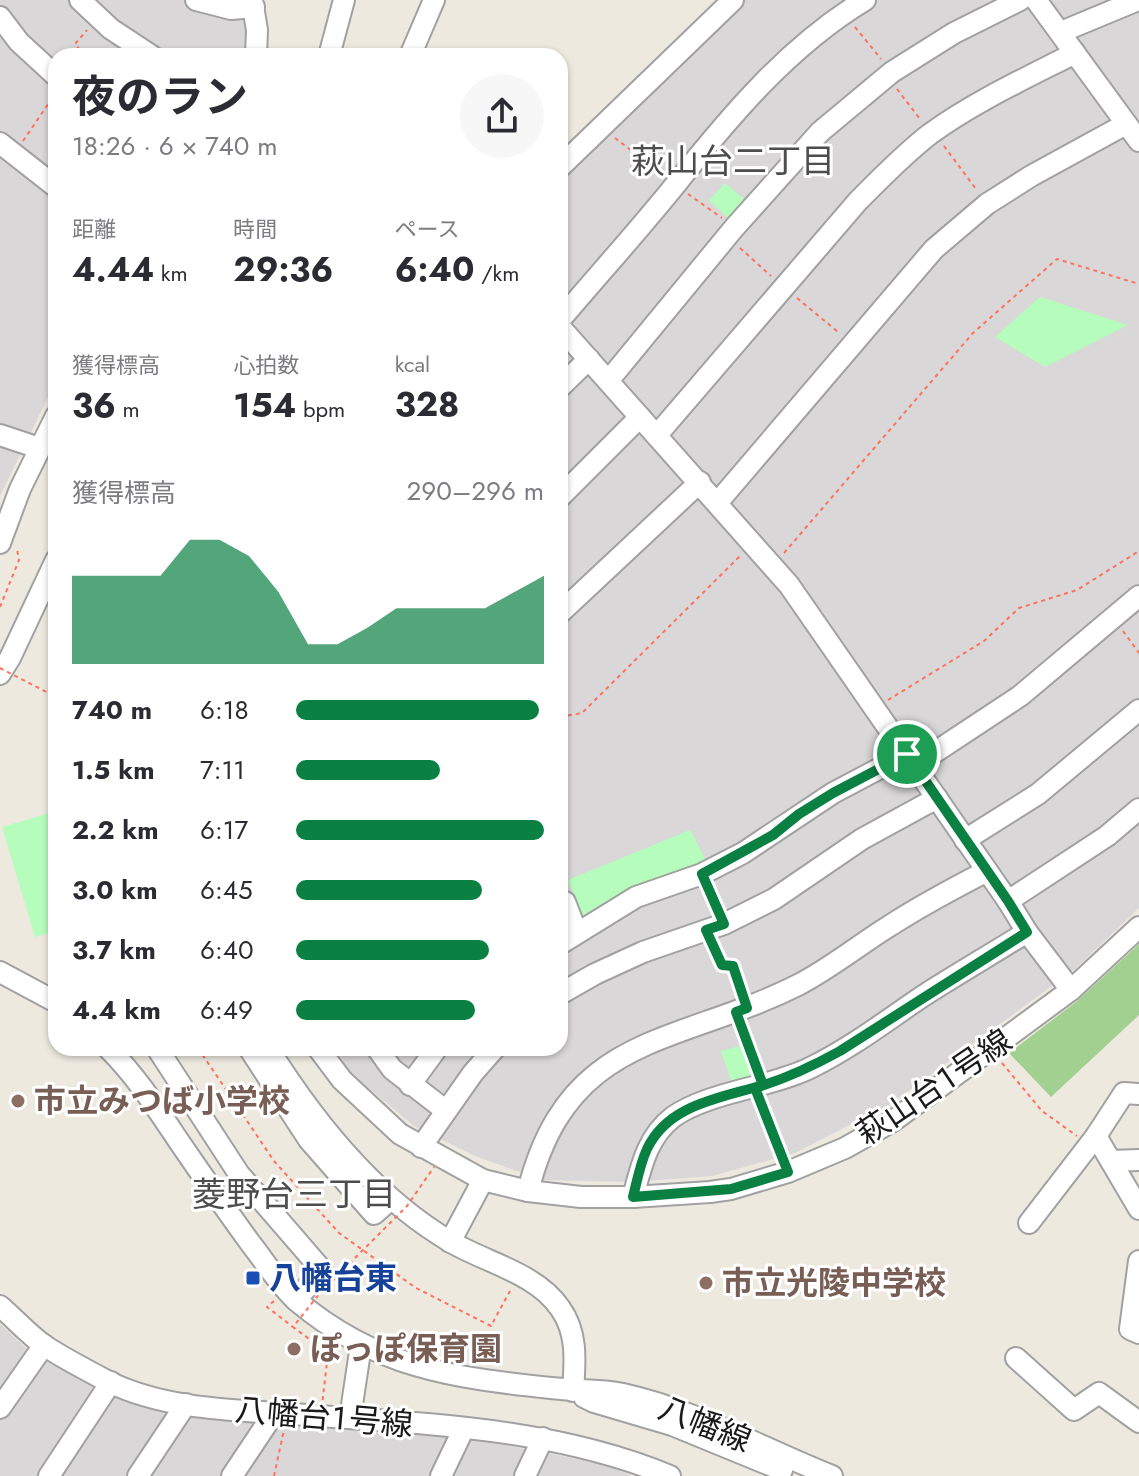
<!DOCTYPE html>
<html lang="ja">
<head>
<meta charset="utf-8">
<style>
  body { margin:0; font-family:Jost,"Noto Sans JP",sans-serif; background:#f7f7f7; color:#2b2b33; height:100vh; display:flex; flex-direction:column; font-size:30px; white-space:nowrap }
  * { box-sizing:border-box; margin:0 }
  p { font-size:26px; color:#7c7c81 }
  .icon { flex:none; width:44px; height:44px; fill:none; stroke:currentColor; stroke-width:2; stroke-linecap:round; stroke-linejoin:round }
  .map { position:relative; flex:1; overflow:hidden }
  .details { position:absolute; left:48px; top:48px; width:520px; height:1008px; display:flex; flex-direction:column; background:#fff; border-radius:24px; box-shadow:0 2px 6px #0004 }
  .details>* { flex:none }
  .pin { position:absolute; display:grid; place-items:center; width:68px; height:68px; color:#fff; margin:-34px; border:4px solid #fff; border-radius:50%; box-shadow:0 2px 8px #0007 }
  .round { display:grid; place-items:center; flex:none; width:84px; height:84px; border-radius:42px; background:#f7f7f7 }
  .summary { display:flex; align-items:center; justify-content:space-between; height:136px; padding:0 24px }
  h1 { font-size:44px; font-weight:700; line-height:60px }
  .stats { display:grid; grid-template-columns:repeat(3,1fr); gap:12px; height:136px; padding:8px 24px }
  .stats div { display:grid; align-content:center }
  .stats b { font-size:34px; font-weight:700 }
  .stats small { font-size:22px; font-weight:400 }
  .stats p { font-size:22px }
  .chart { height:224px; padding:16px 24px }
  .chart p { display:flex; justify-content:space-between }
  .chart svg { width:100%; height:144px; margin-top:8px; fill:#0b8043; opacity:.7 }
  ul { padding:0 24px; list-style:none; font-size:26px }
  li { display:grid; grid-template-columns:128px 96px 1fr; align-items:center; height:60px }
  li i { height:20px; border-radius:10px; background:#0b8043 }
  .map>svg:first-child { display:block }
  .residential { fill:#d9d7d7 }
  .forest { fill:#a1d090 }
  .park { fill:#b6fdbd }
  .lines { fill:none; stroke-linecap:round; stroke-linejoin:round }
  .minor-casing { stroke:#a1a1a1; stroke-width:24 }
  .path { stroke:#ff725e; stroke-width:2; stroke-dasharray:4 4; stroke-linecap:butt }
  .minor { stroke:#fff; stroke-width:20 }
  .path-bridge { stroke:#ff725e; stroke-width:2; stroke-dasharray:4 4; stroke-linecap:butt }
  .route-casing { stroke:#fff; stroke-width:16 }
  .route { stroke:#0b8043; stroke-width:10 }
  .education-dot { fill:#8d6e63; stroke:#fff; stroke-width:3 }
  .transit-dot { fill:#1a4fb4; stroke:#fff; stroke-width:3 }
  .labels { text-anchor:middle; stroke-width:6; stroke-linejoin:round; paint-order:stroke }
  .street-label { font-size:32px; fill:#1a1a1a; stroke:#fff }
  .education-label { font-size:32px; font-weight:bold; fill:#785e54; stroke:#fff; text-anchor:start }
  .transit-label { font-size:32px; font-weight:bold; fill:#164399; stroke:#fff; text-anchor:start }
  .neighbourhood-label { font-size:34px; fill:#4d4d4d; stroke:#fff }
</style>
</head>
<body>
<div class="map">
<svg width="1139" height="1476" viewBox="0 0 1139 1476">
  <rect width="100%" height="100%" fill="#ede9df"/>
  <g class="residential">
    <polygon points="0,0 240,0 247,18 251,56 56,56 56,381 0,496"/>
    <polygon points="741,0 1139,0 1139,908 1075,969 892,1103 795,1153 712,1176 632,1182 542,1180 475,1156 414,1126 348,1071 337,1048 560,1048 560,176"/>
    <polygon points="0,1324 27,1349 116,1395 182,1416 448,1434 607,1465 632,1476 0,1476"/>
  </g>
  <polygon class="forest" points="1139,944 1139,1015 1051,1097 1009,1053 1076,1002"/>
  <g class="park">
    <polygon points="725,183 749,203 732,222 709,200"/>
    <polygon points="1040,297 1128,325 1045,367 995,337"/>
    <polygon points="56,811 56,931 35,937 2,827"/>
    <polygon points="690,830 707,862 584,920 568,880"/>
    <polygon points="744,1045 758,1080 733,1086 721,1051"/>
  </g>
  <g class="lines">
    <g class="minor-casing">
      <g id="minor">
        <polyline points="80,0 111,29 152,56"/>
        <polyline points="196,0 231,9 254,7"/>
        <polyline points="252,0 257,30 256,56"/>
        <polyline points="1036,0 1139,141"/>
        <polyline points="0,17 19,42 56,76"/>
        <polyline points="1061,32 1138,0"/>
        <polyline points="329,56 344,0"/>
        <polyline points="410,56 434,0"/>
        <polyline points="0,143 56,187"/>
        <polyline points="560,167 733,0"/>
        <path d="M560,320C599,274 639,230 676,184C731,115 789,46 865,0"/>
        <polyline points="560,327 789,585 1008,901 1027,932 1071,990"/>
        <polyline points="609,380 734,228 820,132 892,72 954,33 1020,0"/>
        <polyline points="560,387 589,359"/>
        <polyline points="0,435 39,448"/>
        <path d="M657,435L858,201C881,178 904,154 930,134C974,102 1026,78 1075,53"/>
        <polyline points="560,497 640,417"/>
        <polyline points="718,502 934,249 987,204 1031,176 1126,124"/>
        <polyline points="0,543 20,489 56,416"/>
        <polyline points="560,613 700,482"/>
        <polyline points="0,674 10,658 56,560"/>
        <polyline points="914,766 1020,696 1139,596"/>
        <polyline points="965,840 1038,794 1139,710"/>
        <polyline points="560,900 565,902 577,933"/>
        <polyline points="1008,901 1107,836 1139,809"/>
        <polyline points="560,944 636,897 702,874 743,853 833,793 907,754"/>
        <polyline points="0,972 56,1002"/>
        <polyline points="560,994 595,974 643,952 724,924 774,899 862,839 937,798"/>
        <path d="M108,1048C136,1076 156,1107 178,1140C202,1175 226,1210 251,1244C266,1263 279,1285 297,1301C375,1367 453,1378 551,1388C575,1391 599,1389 623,1394C696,1410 763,1449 832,1476"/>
        <polyline points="157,1048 239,1174 322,1270 296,1300"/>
        <polyline points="249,1048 309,1140 374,1214 391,1199"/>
        <path d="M268,1048C315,1123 374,1197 451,1242C487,1263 536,1273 560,1308C578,1333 575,1361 573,1391"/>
        <polyline points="318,1048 342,1080 400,1134 483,1180 528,1191 581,1197 633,1197 710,1192 731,1189 788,1172 845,1148 893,1121 1071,990 1139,927"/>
        <polyline points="377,1048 392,1069 445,1110"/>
        <polyline points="410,1085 437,1048"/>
        <polyline points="1096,1136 1139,1209"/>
        <polyline points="421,1147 473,1073 495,1048"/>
        <polyline points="1111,1161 1139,1160"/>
        <path d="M528,1191C568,1032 676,1046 798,985C831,968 860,944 891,925C922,905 954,888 987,871"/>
        <path d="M633,1197C641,1167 647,1137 673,1117C708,1092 769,1088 810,1068C851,1048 886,1021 923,996C957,974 992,954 1027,932"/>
        <polyline points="1029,1223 1096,1136 1124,1093 1139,1094"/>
        <polyline points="450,1242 483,1180"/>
        <polyline points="1139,1261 1130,1329 1139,1333"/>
        <path d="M0,1306C15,1319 29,1335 45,1346C65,1359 88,1371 109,1382C169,1411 241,1410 306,1415C428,1424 555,1428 670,1476"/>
        <polyline points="1016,1358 1074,1410 1099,1393 1139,1422"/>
        <polyline points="584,1397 594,1402 672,1425 782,1470"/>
        <polyline points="0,1408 44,1345"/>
        <polyline points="350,1418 361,1345"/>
        <polyline points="49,1476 111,1382"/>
        <polyline points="138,1476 186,1404"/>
        <polyline points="232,1476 274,1413"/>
        <polyline points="441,1476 464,1428"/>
        <polyline points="525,1476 543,1438"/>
      </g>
    </g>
    <g class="path">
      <polyline points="855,27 881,59"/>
      <polyline points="77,56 81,51 75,44 87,30"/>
      <polyline points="897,89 920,119"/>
      <polyline points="615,138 661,173"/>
      <polyline points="23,141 55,94"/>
      <polyline points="944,146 976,189"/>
      <polyline points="688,194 722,218"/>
      <polyline points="740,248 771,276"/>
      <polyline points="797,298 838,332"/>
      <polyline points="784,553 973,333 1057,259 1139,284"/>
      <polyline points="0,607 19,560 17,549"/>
      <polyline points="1123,631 1139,653"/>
      <polyline points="888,700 984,641 1019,608 1077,590 1139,551"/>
      <polyline points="560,717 582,713 741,555"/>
      <polyline points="709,890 717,909"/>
      <polyline points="713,946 722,965 733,966 741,991"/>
      <polyline points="742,1028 756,1067"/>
      <polyline points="198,1048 274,1161 339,1233 416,1288 491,1326 510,1291"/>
      <polyline points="1002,1063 1042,1111 1077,1136"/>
      <polyline points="761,1102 782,1156"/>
      <polyline points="274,1301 267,1307 293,1327"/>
      <polyline points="274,1476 284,1430"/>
    </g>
    <use href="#minor" class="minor"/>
    <g class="path-bridge">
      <polyline points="0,668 56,697"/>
      <polyline points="319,1432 328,1353 293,1327 320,1293 407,1206 434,1167"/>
    </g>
  </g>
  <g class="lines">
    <g class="route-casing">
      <path id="route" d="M907,754L833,793L799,814L773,835L702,874L724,924L706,930L722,965L733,966L747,1008L736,1012L763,1085C721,1098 668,1104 647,1149C640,1164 637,1181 633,1197L731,1189L788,1172L755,1088C785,1079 813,1066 840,1051L1027,932L1008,901L907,754"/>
    </g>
    <use href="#route" class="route"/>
  </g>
  <g class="education-dot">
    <circle cx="18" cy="1101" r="8"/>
    <circle cx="706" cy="1283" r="8"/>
    <circle cx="294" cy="1349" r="8"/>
  </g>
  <rect class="transit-dot" x="245" y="1270" width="16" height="16" rx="4"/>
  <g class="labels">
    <g class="street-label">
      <text transform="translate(934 1087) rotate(-34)" y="11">萩山台１号線</text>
      <text transform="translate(324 1417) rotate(5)" y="11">八幡台１号線</text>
      <text transform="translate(705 1424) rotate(22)" y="11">八幡線</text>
    </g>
    <g class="education-label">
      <text x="34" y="1112">市立みつば小学校</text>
      <text x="722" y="1294">市立光陵中学校</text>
      <text x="310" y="1360">ぽっぽ保育園</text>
    </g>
    <g class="transit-label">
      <text x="269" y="1289">八幡台東</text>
    </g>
    <g class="neighbourhood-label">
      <text x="733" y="173">萩山台二丁目</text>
      <text x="294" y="1206">菱野台三丁目</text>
    </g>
  </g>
</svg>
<div class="pin" style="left:907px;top:754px;background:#1e9e55"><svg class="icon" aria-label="arrive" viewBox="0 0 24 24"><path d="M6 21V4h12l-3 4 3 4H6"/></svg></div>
<section class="details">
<div class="summary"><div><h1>夜のラン</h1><p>18:26 · 6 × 740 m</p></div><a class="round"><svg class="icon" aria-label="share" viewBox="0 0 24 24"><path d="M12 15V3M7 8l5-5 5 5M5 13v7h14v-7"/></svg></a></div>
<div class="stats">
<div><p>距離</p><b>4.44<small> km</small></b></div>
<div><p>時間</p><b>29:36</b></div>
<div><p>ペース</p><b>6:40<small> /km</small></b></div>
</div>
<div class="stats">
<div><p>獲得標高</p><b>36<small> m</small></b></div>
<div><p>心拍数</p><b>154<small> bpm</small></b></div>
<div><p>kcal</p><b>328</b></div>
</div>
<div class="chart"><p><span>獲得標高</span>290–296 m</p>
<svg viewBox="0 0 160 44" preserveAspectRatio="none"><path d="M0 44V17L10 17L20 17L30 17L40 6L50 6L60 11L70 22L80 38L90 38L100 33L110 27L120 27L130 27L140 27L150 22L160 17V44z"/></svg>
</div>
<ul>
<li><b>740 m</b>6:18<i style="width:98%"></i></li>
<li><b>1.5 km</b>7:11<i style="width:58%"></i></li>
<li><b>2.2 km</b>6:17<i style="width:100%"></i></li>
<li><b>3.0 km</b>6:45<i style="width:75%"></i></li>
<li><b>3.7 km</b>6:40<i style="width:78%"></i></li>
<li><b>4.4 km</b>6:49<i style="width:72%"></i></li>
</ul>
</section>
</div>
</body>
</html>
